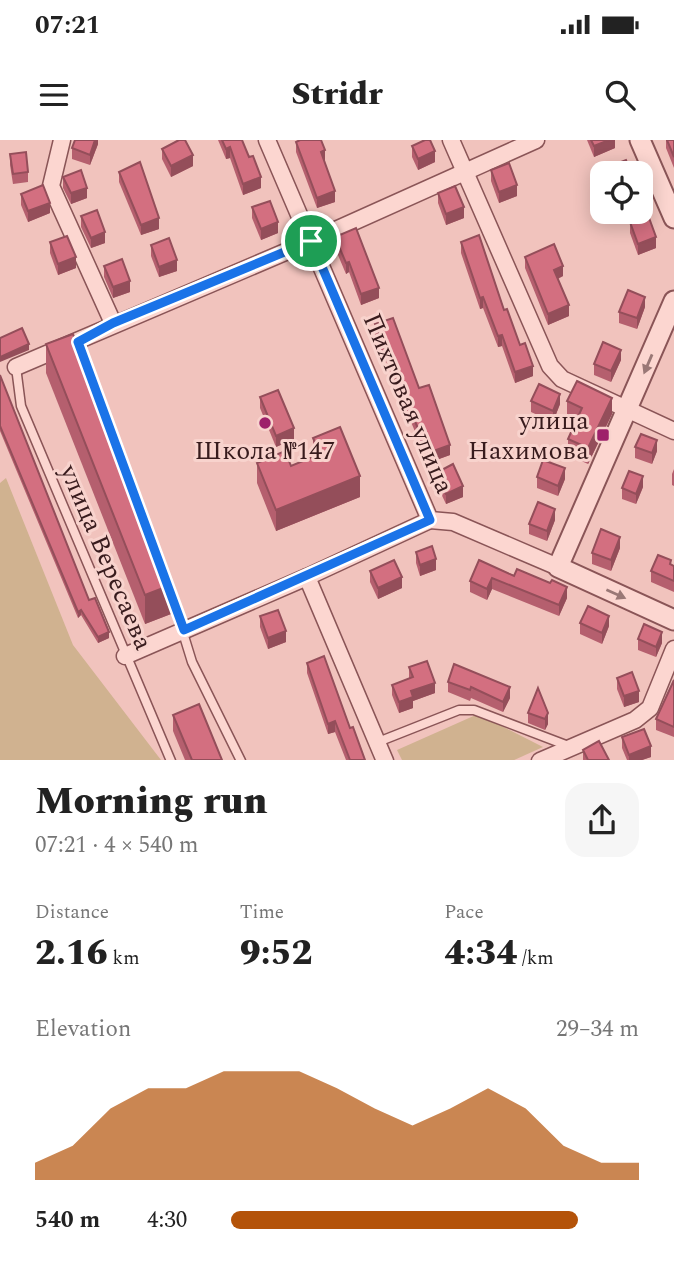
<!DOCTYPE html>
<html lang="en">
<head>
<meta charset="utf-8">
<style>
  body { margin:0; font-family:Spectral,serif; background:#f6f6f6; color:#222; height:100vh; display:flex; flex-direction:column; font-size:26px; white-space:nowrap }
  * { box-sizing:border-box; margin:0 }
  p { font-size:23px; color:#767676 }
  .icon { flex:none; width:38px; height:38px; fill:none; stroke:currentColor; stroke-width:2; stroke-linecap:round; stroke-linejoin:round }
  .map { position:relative; height:620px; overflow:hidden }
  .sheet { display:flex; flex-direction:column; background:#fff; flex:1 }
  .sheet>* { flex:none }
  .tools { position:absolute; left:590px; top:21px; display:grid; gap:14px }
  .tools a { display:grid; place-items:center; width:63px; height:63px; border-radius:14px; background:#fff; box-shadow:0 4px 18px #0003; font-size:35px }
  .pin { position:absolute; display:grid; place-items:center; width:60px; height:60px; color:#fff; margin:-30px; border:4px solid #fff; border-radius:50%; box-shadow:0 2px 7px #0007 }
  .round { display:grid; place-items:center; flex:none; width:74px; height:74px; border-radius:21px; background:#f6f6f6 }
  .headline { display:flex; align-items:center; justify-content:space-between; height:119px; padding:0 35px }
  h1 { font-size:38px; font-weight:800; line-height:52px }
  .metrics { display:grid; grid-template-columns:repeat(3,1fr); gap:10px; height:119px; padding:7px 35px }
  .metrics div { display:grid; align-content:center }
  .metrics b { font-size:35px; font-weight:800 }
  .metrics small { font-size:19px; font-weight:400 }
  .metrics p { font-size:19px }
  .chart { height:196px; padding:14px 35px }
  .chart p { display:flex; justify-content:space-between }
  .chart svg { width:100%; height:126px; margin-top:7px; fill:#b45309; opacity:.7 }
  ul { padding:0 35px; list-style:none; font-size:23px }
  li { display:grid; grid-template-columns:112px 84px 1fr; align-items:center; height:52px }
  li i { height:18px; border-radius:9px; background:#b45309 }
  .status { display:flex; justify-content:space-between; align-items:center; height:49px; padding:0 35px; background:#fff; direction:ltr }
  .status svg { height:19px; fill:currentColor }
  header { display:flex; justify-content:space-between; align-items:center; height:91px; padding:0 35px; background:#fff; font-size:32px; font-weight:800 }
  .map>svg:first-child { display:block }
  .green { fill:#d0b290 }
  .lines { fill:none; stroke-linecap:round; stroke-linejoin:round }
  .service-casing { stroke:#8a5557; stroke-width:11 }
  .minor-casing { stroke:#8a5557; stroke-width:19 }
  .tertiary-casing { stroke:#8a5557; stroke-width:23 }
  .service { stroke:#fcd6d0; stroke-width:8 }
  .minor { stroke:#fcd6d0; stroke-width:16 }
  .tertiary { stroke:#fcd6d0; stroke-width:19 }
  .wall { fill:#b55f6e }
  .shaded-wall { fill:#944e5a }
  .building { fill:#d36f80; stroke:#944e5a; stroke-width:2 }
  .oneway { fill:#9a7876 }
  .route-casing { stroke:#fff; stroke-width:14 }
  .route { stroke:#1a73e8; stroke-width:9 }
  .poi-dot { fill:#9e206a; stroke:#f8d3cd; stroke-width:2.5 }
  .labels { text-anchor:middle; stroke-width:6; stroke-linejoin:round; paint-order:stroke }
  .street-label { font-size:26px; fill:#381b1d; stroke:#f8d3cd }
  .poi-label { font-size:26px; fill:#381b1d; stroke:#f8d3cd; text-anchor:end }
</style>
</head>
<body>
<div class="status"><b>07:21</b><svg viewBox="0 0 49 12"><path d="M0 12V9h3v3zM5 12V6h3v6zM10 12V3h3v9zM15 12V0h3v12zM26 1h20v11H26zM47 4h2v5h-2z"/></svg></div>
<header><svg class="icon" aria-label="menu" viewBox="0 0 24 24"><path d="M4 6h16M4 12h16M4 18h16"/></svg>Stridr<svg class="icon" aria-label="search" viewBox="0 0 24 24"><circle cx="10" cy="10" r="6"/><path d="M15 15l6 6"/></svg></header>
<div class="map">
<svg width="674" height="621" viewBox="0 0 674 621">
  <rect width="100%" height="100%" fill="#f1c3bd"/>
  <g class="green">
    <polygon points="6,338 73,505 161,620 0,620 0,343"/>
    <polygon points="478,574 543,607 512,621 402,620 397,610"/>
  </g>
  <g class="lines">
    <g class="service-casing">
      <g id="service">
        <polyline points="78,202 108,285"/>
        <polyline points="16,227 21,266 171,621"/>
        <polyline points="168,444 192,522 241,621"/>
        <polyline points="378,602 459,570 474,570 571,607"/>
      </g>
    </g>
    <g class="minor-casing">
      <g id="minor">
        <polyline points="62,0 51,46 113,183"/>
        <polyline points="267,0 430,380 453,382 558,427"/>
        <polyline points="451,0 550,226 562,239 674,291"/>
        <polyline points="16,227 311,101 536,0"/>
        <polyline points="307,437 385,621"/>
        <polyline points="125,516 307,437 430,380"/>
        <polyline points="540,621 635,580 650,568 674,509"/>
      </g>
    </g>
    <g class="tertiary-casing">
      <g id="tertiary">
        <polyline points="640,0 674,78"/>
        <polyline points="674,161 558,427 674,480"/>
      </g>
    </g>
    <use href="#service" class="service"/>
    <use href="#minor" class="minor"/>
    <use href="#tertiary" class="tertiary"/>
  </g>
  <g class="wall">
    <polygon points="98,0 98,4 90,25 72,19 72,8"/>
    <polygon points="218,0 242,0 261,48 243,55 230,18 226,19"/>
    <polygon points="587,0 615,0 615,8 594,17"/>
    <polygon points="666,0 674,0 674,28 666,8"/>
    <polygon points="296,2 325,21 324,21 335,62 317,68 296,12"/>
    <polygon points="412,6 435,22 418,30 412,17"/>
    <polygon points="162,9 193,26 171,37 162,19"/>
    <polygon points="10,14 28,32 28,42 13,44 10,25"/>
    <polygon points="491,30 517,56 499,63 491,41"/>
    <polygon points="119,32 159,89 141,95 119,42"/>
    <polygon points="63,37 87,58 71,64 63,48"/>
    <polygon points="438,53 464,78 446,85 438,63"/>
    <polygon points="21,54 50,73 28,82 21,65"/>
    <polygon points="252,67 278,93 261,100 252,78"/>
    <polygon points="81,76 105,103 91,108 81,87"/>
    <polygon points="630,82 656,108 638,115 630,93"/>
    <polygon points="335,97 379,158 361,165 349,132 346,134 335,108"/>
    <polygon points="50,102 76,128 58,135 50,113"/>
    <polygon points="461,102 504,170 533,236 515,243 502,206 498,207 483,168 480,169 461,113"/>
    <polygon points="151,105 177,131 159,137 151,116"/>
    <polygon points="525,117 563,136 558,139 569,176 548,185 525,128"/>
    <polygon points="104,126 130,152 113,158 104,137"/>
    <polygon points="645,167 637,189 619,183 619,172"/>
    <polygon points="375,184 419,248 450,315 428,323 375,195"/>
    <polygon points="46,204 171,474 145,484 46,233"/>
    <polygon points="621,220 611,242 594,235 594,224"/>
    <polygon points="0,235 89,460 109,498 98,503 81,475 78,478 0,291"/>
    <polygon points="260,257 294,299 276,307 260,268"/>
    <polygon points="531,261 560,264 553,282 531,272"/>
    <polygon points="567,261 612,274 588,324 568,315 568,299 576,281 567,277"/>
    <polygon points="313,298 360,357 276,391 257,343 257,323 291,326 313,317"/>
    <polygon points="635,307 657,311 652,324 635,318"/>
    <polygon points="674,329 674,346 672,345 672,334"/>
    <polygon points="436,333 463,357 446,364 436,343"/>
    <polygon points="537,337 565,339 558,356 537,348"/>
    <polygon points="643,347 636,364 622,359 622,348"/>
    <polygon points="555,380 547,401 529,394 529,384"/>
    <polygon points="620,408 611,431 592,424 592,413"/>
    <polygon points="416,412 436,430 420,436 416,423"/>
    <polygon points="479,420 567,458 559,476 492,449 487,460 470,452 470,441"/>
    <polygon points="671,425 674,426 674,452 651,442 651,431"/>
    <polygon points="370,431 402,448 378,459 370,442"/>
    <polygon points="260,476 286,502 268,509 260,487"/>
    <polygon points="580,483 609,486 602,504 580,494"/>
    <polygon points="638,499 662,503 656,517 638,510"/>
    <polygon points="307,523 350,588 365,620 346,620 335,592 328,594 307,533"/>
    <polygon points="409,527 435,553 413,561 413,568 399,573 392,555 392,545 409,538"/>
    <polygon points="617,538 639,562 624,567 617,549"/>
    <polygon points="674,540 674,597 656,590 656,579"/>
    <polygon points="448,542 510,558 503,572 471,558 470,561 448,552"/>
    <polygon points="538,548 548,584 545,590 528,583 528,573"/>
    <polygon points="173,575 222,620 185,620 173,591"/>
    <polygon points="622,597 651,617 642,620 627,620 622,608"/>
    <polygon points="583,610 609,620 583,620"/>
  </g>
  <g class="shaded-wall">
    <polygon points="95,0 98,0 98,4 90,25 90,15"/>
    <polygon points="609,0 615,0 615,8 594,17 594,6"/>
    <polygon points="230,7 230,18 226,19 226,9"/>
    <polygon points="325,10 325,21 321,22 321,12"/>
    <polygon points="435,11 435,22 418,30 418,19"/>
    <polygon points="193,15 193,26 171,37 171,26"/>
    <polygon points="261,37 261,48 243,55 243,44"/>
    <polygon points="517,45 517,56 499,63 499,52"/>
    <polygon points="87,48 87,58 71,64 71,53"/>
    <polygon points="335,51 335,62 317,68 317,58"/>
    <polygon points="50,63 50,73 28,82 28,71"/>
    <polygon points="464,67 464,78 446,85 446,74"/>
    <polygon points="159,78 159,89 141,95 141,85"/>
    <polygon points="278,82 278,93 261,100 261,89"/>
    <polygon points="105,92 105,103 91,108 91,98"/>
    <polygon points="656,97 656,108 638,115 638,104"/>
    <polygon points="76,117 76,128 58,135 58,124"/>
    <polygon points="177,120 177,131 159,137 159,127"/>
    <polygon points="349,122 349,132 346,134 346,123"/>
    <polygon points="563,126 563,136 554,140 554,130"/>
    <polygon points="130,141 130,152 113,158 113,147"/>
    <polygon points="379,148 379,158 361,165 361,154"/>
    <polygon points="483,157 483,168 480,169 480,158"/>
    <polygon points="645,157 645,167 637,189 637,178"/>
    <polygon points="569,165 569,176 548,185 548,174"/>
    <polygon points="502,195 502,206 498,207 498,196"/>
    <polygon points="29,204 29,210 0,222 0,217"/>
    <polygon points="621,210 621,220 611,242 611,231"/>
    <polygon points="533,226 533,236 515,243 515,232"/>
    <polygon points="560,254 560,264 553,282 553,271"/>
    <polygon points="612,258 612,274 588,324 588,308"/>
    <polygon points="294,288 294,299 276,307 276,296"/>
    <polygon points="657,300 657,311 652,324 652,313"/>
    <polygon points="450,305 450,315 428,323 428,313"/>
    <polygon points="565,328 565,339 558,356 558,346"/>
    <polygon points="360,336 360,357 276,391 276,370"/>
    <polygon points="643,336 643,347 636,364 636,354"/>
    <polygon points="463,346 463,357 446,364 446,354"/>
    <polygon points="555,369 555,380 547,401 547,391"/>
    <polygon points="620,397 620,408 611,431 611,420"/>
    <polygon points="436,419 436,430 420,436 420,425"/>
    <polygon points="402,437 402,448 378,459 378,448"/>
    <polygon points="492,438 492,449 487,460 487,449"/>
    <polygon points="171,445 171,474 145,484 145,455"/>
    <polygon points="567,447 567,458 559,476 559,465"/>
    <polygon points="81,470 81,475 78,478 78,472"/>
    <polygon points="609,476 609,486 602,504 602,493"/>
    <polygon points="286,491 286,502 268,509 268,498"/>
    <polygon points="109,492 109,498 98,503 98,497"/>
    <polygon points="662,492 662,503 656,517 656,507"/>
    <polygon points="435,543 435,553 413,561 413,568 399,573 399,562 411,551"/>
    <polygon points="510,547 510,558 503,572 503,562"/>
    <polygon points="639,551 639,562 624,567 624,556"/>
    <polygon points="548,573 548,584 545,590 545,579"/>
    <polygon points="335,581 335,592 328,594 328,584"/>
    <polygon points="651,606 651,617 642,620 629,620 629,615"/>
  </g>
  <g class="building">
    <polygon points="75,0 95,0 90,15 72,8"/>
    <polygon points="179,0 185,0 193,15 171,26 162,9"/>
    <polygon points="222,0 242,0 249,17 253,16 261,37 243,44 230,7 226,9"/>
    <polygon points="300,0 321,0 325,10 321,12 335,51 317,58 296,2"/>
    <polygon points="425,0 430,0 435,11 418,19 412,6"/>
    <polygon points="591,0 609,0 594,6"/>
    <polygon points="667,0 674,0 674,17"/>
    <polygon points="26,12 28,32 13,34 10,14"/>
    <polygon points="626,20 631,33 611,33 608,27"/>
    <polygon points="140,22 159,78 141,85 119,32"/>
    <polygon points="509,23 517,45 499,52 491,30"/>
    <polygon points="81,30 87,48 71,53 63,37"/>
    <polygon points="43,45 50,63 28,71 21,54"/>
    <polygon points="455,46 464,67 446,74 438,53"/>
    <polygon points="270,61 278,82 261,89 252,67"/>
    <polygon points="97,70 105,92 91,98 81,76"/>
    <polygon points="648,75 656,97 638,104 630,82"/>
    <polygon points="356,88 379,148 361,154 349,122 346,123 335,97"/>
    <polygon points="479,95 504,170 507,169 520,205 525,203 533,226 515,232 502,195 498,196 483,157 480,158 461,102"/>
    <polygon points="67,96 76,117 58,124 50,102"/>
    <polygon points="169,98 177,120 159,127 151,105"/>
    <polygon points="554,104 563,126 554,130 569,165 548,174 525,117"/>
    <polygon points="122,119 130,141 113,147 104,126"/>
    <polygon points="628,150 645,157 637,178 619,172"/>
    <polygon points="393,178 419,248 429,245 450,305 428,313 375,184"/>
    <polygon points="22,188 29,204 0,217 0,198"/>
    <polygon points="73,194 171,445 145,455 46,204"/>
    <polygon points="603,202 621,210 611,231 594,224"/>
    <polygon points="0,235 89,460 95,458 109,492 98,497 81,470 78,472 0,286"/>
    <polygon points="577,241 612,258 588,308 568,299 582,268 567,261"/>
    <polygon points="539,244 560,254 553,271 531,261"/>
    <polygon points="278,250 294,288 276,296 260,257"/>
    <polygon points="340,287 360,336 276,370 257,323 285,311 291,326 320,314 313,298"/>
    <polygon points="641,294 657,300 652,313 635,307"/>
    <polygon points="543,320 565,328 558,346 537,337"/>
    <polygon points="453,324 463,346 446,354 436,333"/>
    <polygon points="629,331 643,336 636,354 622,348"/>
    <polygon points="538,362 555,369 547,391 529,384"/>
    <polygon points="601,389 620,397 611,420 592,413"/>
    <polygon points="432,406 436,419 420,425 416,412"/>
    <polygon points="658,415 671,420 670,424 674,426 674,441 651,431"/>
    <polygon points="394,420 402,437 378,448 370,431"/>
    <polygon points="479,420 514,436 517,429 550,443 552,440 567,447 559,465 492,438 487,449 470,441"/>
    <polygon points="588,466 609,476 602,493 580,483"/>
    <polygon points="278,470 286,491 268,498 260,476"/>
    <polygon points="644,484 662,492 656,507 638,499"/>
    <polygon points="324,516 350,588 353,587 365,620 350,620 335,581 328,584 307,523"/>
    <polygon points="427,521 435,543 411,551 413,557 399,562 392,545 413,537 409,527"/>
    <polygon points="454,524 510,547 503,562 471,547 470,550 448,542"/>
    <polygon points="632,532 639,551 624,556 617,538"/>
    <polygon points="674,540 674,587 656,579"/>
    <polygon points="538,548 548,573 545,579 528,573"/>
    <polygon points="199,564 222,620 192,620 173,575"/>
    <polygon points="644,589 651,606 629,615 622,597"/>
    <polygon points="599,601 609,620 588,620 583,610"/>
  </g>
  <defs><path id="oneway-solid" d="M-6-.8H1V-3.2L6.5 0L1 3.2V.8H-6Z" transform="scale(1.75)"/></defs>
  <g class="oneway">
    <use href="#oneway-solid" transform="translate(648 224) rotate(113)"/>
    <use href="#oneway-solid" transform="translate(616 454) rotate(24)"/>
  </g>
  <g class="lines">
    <g class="route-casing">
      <polygon id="route" points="311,101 430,380 184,490 78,202 113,183"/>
    </g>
    <use href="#route" class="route"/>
  </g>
  <g class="poi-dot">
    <circle cx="265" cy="283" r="7"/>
    <rect x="596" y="288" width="14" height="14" rx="3.5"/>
  </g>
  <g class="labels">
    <g class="street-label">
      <text transform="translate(409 263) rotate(67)" y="9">Пихтовая улица</text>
      <text transform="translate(107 417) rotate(67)" y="9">улица Вересаева</text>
    </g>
    <g class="poi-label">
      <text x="589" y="289">улица<tspan x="589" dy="30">Нахимова</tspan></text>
      <text x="265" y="319" text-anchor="middle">Школа №147</text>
    </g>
  </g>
</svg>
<div class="tools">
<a><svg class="icon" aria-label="locate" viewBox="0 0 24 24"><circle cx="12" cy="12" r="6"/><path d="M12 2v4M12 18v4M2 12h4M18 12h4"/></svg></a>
</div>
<div class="pin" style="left:311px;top:101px;background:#1e9e55"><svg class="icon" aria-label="arrive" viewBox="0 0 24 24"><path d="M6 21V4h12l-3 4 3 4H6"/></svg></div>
</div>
<section class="sheet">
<div class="headline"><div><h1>Morning run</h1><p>07:21 · 4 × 540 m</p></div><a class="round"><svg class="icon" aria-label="share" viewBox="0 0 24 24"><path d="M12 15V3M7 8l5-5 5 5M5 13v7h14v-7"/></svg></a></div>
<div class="metrics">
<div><p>Distance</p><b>2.16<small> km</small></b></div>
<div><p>Time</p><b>9:52</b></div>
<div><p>Pace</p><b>4:34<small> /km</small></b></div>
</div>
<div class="chart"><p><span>Elevation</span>29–34 m</p>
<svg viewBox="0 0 160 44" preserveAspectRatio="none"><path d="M0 44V38L10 32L20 19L30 12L40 12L50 6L60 6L70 6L80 12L90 19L100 25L110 19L120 12L130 19L140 32L150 38L160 38V44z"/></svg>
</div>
<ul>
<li><b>540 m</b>4:30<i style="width:85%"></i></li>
</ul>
</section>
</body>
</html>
